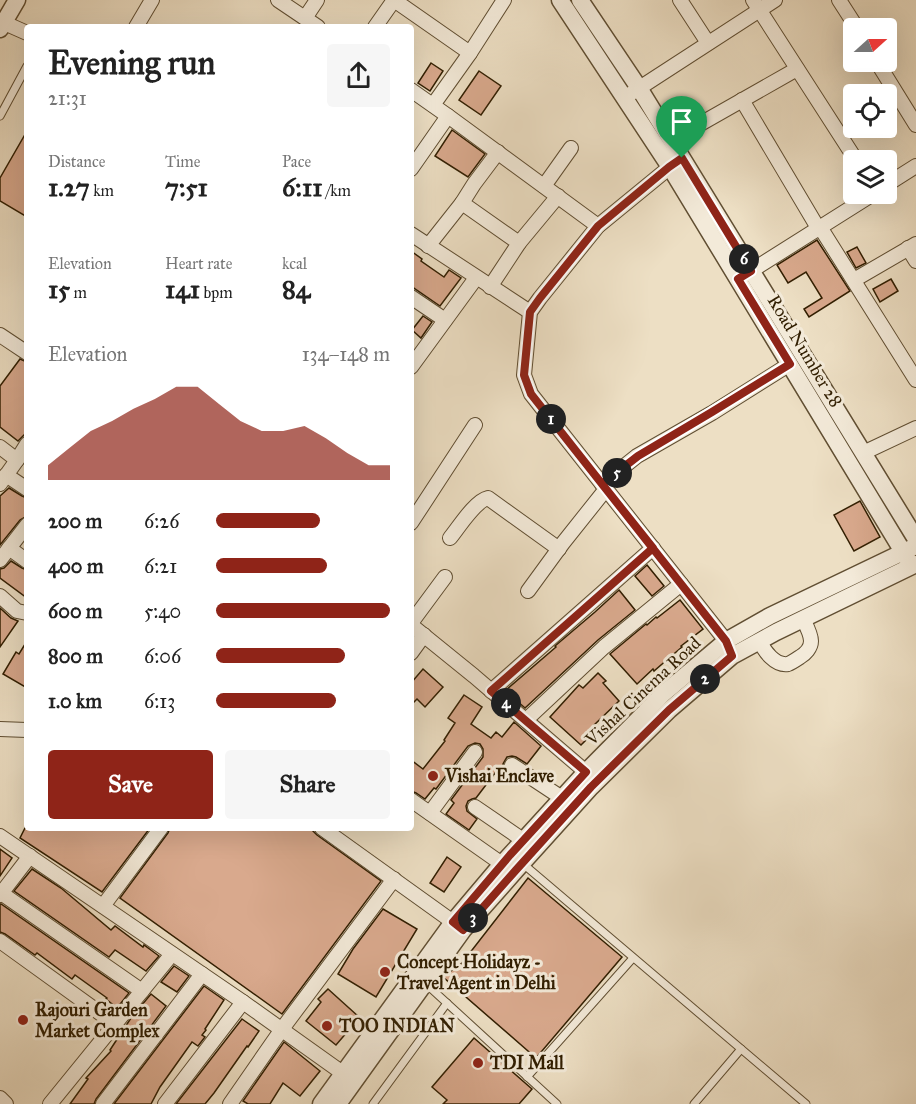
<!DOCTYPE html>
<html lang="en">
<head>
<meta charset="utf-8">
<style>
  body { margin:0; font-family:"IM FELL Great Primer",serif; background:#f6f6f6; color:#222; height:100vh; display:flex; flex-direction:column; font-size:22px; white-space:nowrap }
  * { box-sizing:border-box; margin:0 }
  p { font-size:20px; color:#767676 }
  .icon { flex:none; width:33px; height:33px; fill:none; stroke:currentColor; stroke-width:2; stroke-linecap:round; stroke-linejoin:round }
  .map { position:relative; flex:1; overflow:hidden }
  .panel { position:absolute; left:24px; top:24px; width:390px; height:807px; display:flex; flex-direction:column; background:#fff; border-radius:6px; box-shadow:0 6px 24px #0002 }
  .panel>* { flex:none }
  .needle { width:39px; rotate:69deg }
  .fabs { position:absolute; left:843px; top:18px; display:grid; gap:12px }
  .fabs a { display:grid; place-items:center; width:54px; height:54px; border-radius:6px; background:#fff; box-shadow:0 6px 24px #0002; font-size:30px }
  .pin { position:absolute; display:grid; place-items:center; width:51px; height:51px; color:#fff; margin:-62px -26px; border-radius:50% 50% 50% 0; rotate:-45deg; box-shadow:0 0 6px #0007 }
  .pin .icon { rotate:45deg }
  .km { position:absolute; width:30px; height:30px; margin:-15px; border-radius:50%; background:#222; color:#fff; font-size:16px; line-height:30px; text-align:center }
  .round { display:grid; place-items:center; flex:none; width:63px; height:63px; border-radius:6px; background:#f6f6f6 }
  .headline { display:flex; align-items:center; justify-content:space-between; height:102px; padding:0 24px }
  h1 { font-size:33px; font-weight:700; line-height:45px }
  .stats { display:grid; grid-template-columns:repeat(3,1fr); gap:9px; height:102px; padding:6px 24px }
  .stats div { display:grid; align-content:center }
  .stats b { font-size:26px; font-weight:700 }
  .stats small { font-size:16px; font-weight:400 }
  .stats p { font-size:16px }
  .chart { height:168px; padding:12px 24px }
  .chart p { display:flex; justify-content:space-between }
  .chart svg { width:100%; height:108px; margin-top:6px; fill:#8f2418; opacity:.7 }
  .action { display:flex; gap:12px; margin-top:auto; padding:12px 24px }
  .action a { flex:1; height:69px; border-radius:6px; background:#8f2418; color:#fff; font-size:24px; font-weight:700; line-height:69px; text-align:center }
  .action a+a { background:#f6f6f6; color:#222 }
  ul { padding:0 24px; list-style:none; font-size:20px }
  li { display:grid; grid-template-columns:96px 72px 1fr; align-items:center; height:45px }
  li i { height:15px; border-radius:8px; background:#8f2418 }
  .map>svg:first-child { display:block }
  .building { fill:#d9a98d; stroke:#311e01; stroke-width:1.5 }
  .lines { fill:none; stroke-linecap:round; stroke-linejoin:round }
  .service-casing { stroke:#604e32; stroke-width:9 }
  .minor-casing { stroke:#604e32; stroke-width:16 }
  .tertiary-casing { stroke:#604e32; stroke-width:19 }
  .service { stroke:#f3ead9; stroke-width:7 }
  .minor { stroke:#f3ead9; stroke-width:14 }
  .tertiary { stroke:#f3ead9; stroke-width:16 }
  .route-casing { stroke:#fff; stroke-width:12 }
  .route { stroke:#8f2418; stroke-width:8 }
  .poi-dot { fill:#8f2418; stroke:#f3ead9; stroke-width:2 }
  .labels { text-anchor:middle; stroke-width:6; stroke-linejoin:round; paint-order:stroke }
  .street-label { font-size:18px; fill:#311e01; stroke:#f3ead9 }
  .poi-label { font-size:18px; font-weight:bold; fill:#311e01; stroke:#f3ead9; text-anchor:start }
</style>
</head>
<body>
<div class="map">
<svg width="916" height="1104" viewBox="0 0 916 1104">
  <rect width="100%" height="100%" fill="#eddfc4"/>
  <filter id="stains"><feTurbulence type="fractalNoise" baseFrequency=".00333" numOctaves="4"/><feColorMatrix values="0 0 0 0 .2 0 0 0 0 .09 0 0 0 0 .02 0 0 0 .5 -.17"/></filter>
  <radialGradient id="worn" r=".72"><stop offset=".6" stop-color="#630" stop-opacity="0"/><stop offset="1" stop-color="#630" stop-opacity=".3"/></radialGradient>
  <g class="building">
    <polygon points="431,63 443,71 430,91 418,83"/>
    <polygon points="479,71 501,86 481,115 459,100"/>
    <polygon points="452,130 485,154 468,177 435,156"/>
    <polygon points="27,131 27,217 0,201 0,178"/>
    <polygon points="817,240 850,291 809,317 804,309 822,298 806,272 788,283 777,265"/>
    <polygon points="857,247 866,263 856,268 847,252"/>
    <polygon points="411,251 422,259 421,261 444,277 449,270 461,278 440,306 411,286"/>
    <polygon points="891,279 898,291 880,302 873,289"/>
    <polygon points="423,316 432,322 421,338 412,330"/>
    <polygon points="20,359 27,362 27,432 18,441 0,427 0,386"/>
    <polygon points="9,488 22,496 27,498 27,516 20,520 0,545 0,496"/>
    <polygon points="860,501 880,537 854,551 834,515"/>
    <polygon points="11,561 22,568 27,570 27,598 0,578 0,569 4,568"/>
    <polygon points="647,565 664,586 652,596 635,576"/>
    <polygon points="619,590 635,610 598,640 525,708 516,700 506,690 556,647 555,646 595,612"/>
    <polygon points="680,600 703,629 681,646 682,647 669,658 654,671 653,669 637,684 610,654 646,624 647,625 656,617 657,618"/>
    <polygon points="0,608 11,618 18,621 0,647"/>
    <polygon points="27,641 27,688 3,674 16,652 19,654"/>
    <polygon points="423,669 443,687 425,707 417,699 411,705 411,683"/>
    <polygon points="598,673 606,681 603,683 619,701 591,728 595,731 581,745 550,717 579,685 583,688"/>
    <polygon points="464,695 482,707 471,724 491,738 496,732 502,737 514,722 541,746 527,764 516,757 512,756 507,757 503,764 504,770 499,776 495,773 476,798 472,799 468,801 466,806 467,811 477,819 469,830 446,814 454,803 451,800 483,757 483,749 480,744 475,743 468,746 436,789 434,788 425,799 416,793 411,791 411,760 423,769 445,741 444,740 455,723 448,718"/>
    <polygon points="25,828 150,828 102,892 20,838"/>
    <polygon points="170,828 310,828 317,835 381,881 282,1014 120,898 168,833"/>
    <polygon points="0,849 12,858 0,876"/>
    <polygon points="447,857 461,867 444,892 430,883"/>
    <polygon points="32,869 61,888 111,930 115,926 143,947 144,945 159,956 146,971 115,950 109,957 14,891"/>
    <polygon points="528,878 622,957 536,1058 443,977 462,963"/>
    <polygon points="0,904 1,904 129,993 117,1008 106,999 107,998 75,975 72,979 37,953 35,955 5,934 0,932"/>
    <polygon points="383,909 417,929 376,997 338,974 353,949"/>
    <polygon points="174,966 189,976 177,992 161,982"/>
    <polygon points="204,986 224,1000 205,1029 206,1030 202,1035 205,1037 198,1046 192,1042 160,1087 151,1104 114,1104"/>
    <polygon points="328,989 359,1017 347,1030 348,1031 336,1045 306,1021 321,1002 318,999"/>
    <polygon points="151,994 166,1006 96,1099 94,1104 70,1104 88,1079 86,1078 111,1051 110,1050 131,1018"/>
    <polygon points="242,1019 259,1031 248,1047 247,1046 214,1093 205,1104 176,1104"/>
    <polygon points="474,1038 532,1089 519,1104 443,1104 447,1100 432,1087"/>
    <polygon points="284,1042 320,1071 300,1096 283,1083 270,1104 248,1104 243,1101"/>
  </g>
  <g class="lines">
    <g class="service-casing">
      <g id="service">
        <polyline points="0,116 27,66"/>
        <polyline points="522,863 806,1104"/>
        <polyline points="425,983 557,1104"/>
        <polyline points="527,1077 633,958"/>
        <polyline points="373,1104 447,1003"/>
        <polyline points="694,1104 741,1049"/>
      </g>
    </g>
    <g class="minor-casing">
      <g id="minor">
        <polyline points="278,0 318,27"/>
        <polyline points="394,0 470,53"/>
        <polyline points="680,0 708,43"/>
        <polyline points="753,0 856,160"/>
        <polyline points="839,0 857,28"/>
        <polyline points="305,18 317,0"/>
        <polyline points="0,21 27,33"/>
        <polyline points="136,27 152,0"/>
        <polyline points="375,27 394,0"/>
        <polyline points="877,62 916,125"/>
        <polyline points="411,90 448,116 598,226"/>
        <polyline points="624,98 775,0"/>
        <polyline points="742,100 818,228"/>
        <polyline points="433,105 470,53 504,0"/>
        <polyline points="672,140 797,69"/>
        <polyline points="678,161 670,167 598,226 540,298 530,312 524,375 531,394 726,641 729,649"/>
        <polyline points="411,169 448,116"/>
        <polyline points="886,185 916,166"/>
        <polyline points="544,186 571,148"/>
        <polyline points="820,227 916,380"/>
        <polyline points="411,234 530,312"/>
        <polyline points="519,243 558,196"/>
        <polyline points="428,246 462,203"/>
        <polyline points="908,248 916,261"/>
        <polyline points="743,276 873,194"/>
        <polyline points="854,280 916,244"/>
        <polyline points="490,287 519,243 462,203 474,184 498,152"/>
        <polyline points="411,297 445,320"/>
        <polyline points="0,335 27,353"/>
        <polyline points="411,367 476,278"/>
        <polyline points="0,447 17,460 0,484"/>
        <polyline points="863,453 916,428"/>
        <polyline points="17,460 27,444"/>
        <polyline points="6,475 27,489"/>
        <polyline points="602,484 637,456 712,413 790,364"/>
        <polyline points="411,523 475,425"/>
        <path d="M450,538C459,527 475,501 488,498L559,549"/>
        <polyline points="9,548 27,561"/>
        <polyline points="0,560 27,525"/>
        <polyline points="528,591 563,543 606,489"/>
        <polyline points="0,596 17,611 27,613"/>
        <polyline points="411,623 445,577"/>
        <polyline points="411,625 474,676 586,772"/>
        <path d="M760,641C764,651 775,666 788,664C791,663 797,659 800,657C805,654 811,648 811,641C811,634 806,625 803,619"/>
        <polyline points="411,653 424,635"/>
        <polyline points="491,691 653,548"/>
        <polyline points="526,720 604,647 681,584"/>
        <polyline points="0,729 27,730"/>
        <polyline points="512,765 562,798"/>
        <polyline points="411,800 502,864"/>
        <polyline points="475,807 523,840"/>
        <polyline points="430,813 475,752"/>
        <polyline points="322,828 453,922"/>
        <polyline points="0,836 243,1002 351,1079"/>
        <polyline points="1,893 142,991"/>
        <polyline points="0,895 30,856"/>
        <polyline points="103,906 161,828"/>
        <polyline points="0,941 115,1024"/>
        <polyline points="0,1098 6,1104"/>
        <polyline points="50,1104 172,954"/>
        <polyline points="103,1104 202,974"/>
        <polyline points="165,1104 243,1002"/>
        <polyline points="230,1104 282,1029 394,879"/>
      </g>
    </g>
    <g class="tertiary-casing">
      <g id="tertiary">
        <polyline points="560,0 670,167 908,560"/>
        <polyline points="580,0 639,88 916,539"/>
        <polyline points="0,29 17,0"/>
        <polyline points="321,1104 453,922 502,864 586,772 663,694 726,641 770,616 916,546"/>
        <polyline points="338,1104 463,930 516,870 591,787 669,710 732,656 776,632 916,564"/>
      </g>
    </g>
    <use href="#service" class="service"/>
    <use href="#minor" class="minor"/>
    <use href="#tertiary" class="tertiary"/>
  </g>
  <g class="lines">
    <g class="route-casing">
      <polyline id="route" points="682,158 669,167 598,226 540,298 530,312 524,375 531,394 726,641 732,656 669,710 591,787 516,870 463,930 453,922 510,855 586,772 491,691 653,548 606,489 602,484 638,456 712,412 790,364 738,279 751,271 682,158"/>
    </g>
    <use href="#route" class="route"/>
  </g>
  <g class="poi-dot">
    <circle cx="433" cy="776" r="6"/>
    <circle cx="385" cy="972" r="6"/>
    <circle cx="23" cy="1020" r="6"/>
    <circle cx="327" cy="1026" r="6"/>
    <circle cx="478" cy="1063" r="6"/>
  </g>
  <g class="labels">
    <g class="street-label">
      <text transform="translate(805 351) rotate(59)" y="6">Road Number 28</text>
      <text transform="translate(643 691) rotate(-43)" y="6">Vishal Cinema Road</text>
    </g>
    <g class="poi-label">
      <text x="445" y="782">Vishai Enclave</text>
      <text x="397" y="968">Concept Holidayz -<tspan x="397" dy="21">Travel Agent in Delhi</tspan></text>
      <text x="35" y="1016">Rajouri Garden<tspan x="35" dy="21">Market Complex</tspan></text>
      <text x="339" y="1032">TOO INDIAN</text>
      <text x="490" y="1069">TDI Mall</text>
    </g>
  </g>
  <rect width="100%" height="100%" filter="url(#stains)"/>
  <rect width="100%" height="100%" fill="url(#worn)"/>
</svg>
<div class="fabs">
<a><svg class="needle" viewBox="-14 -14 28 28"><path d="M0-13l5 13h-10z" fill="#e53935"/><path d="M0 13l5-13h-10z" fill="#767676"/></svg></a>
<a><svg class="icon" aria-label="locate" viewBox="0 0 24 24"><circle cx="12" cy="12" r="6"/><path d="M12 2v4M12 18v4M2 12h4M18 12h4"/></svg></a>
<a><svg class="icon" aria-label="layers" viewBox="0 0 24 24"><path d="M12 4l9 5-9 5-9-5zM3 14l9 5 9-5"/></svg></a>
</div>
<div class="pin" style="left:682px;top:158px;background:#1e9e55"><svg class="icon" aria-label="arrive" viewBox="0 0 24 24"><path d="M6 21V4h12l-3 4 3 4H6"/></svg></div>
<b class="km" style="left:551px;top:419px">1</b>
<b class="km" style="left:705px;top:679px">2</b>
<b class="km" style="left:473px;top:918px">3</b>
<b class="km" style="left:506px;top:703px">4</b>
<b class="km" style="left:617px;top:473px">5</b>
<b class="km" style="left:744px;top:259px">6</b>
<section class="panel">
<div class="headline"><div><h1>Evening run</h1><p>21:31</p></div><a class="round"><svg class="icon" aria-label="share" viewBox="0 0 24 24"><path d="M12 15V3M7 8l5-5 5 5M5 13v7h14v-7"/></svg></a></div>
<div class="stats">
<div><p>Distance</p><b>1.27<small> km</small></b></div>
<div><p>Time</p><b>7:51</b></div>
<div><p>Pace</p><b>6:11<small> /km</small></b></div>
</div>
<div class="stats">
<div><p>Elevation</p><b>15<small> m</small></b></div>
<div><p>Heart rate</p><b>141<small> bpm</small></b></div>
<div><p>kcal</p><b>84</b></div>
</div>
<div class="chart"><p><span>Elevation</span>134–148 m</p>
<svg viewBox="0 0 160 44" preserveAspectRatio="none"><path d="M0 44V38L10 31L20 24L30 20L40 15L50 11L60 6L70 6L80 13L90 20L100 24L110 24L120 22L130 27L140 33L150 38L160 38V44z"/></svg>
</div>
<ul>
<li><b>200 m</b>6:26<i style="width:60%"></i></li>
<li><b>400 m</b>6:21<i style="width:64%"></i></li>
<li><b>600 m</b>5:40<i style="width:100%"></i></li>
<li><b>800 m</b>6:06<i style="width:74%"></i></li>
<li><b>1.0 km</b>6:13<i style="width:69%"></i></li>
</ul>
<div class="action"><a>Save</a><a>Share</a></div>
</section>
</div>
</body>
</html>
